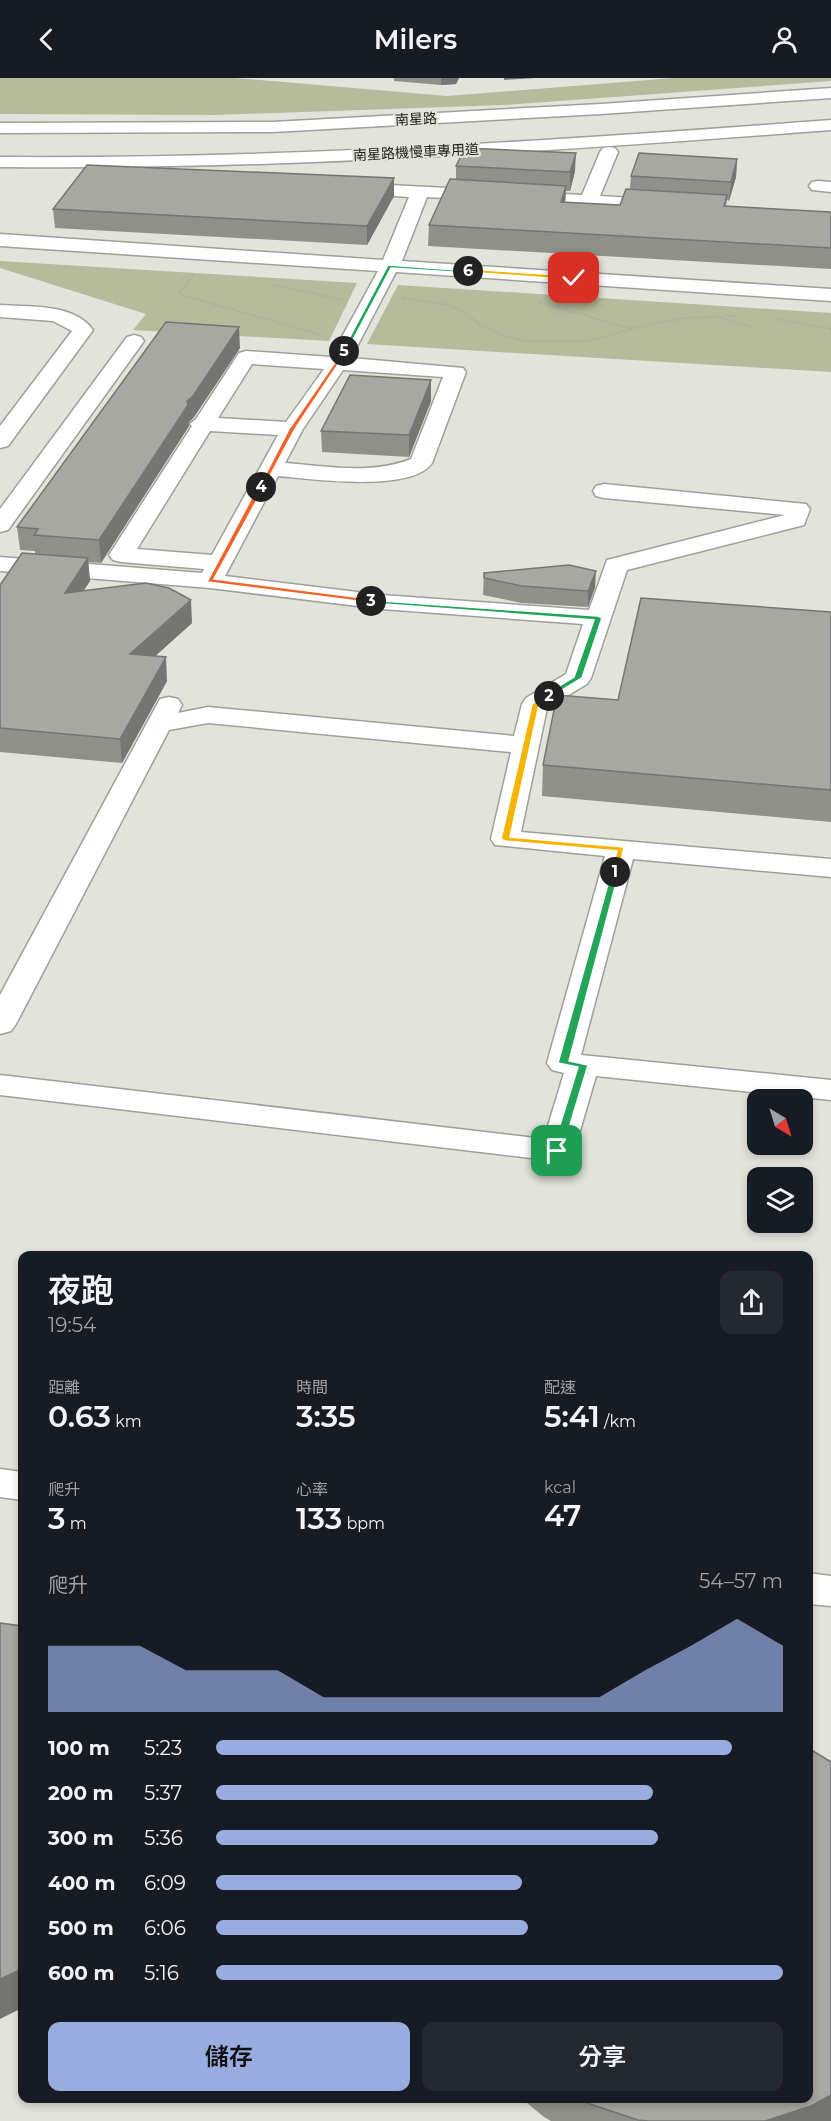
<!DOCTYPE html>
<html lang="zh-TW">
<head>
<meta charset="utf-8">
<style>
  body { margin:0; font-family:Montserrat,"Noto Sans TC",sans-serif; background:#242831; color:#f1f3f6; height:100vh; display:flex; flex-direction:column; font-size:22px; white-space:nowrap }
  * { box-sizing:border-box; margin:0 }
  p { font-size:20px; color:#9ea1a6 }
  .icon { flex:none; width:33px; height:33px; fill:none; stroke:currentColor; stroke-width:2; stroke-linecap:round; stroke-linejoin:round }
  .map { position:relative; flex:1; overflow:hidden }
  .drawer { position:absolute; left:18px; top:1173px; width:795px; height:852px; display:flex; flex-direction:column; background:#171b24; border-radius:12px; box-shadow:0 3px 9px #0003 }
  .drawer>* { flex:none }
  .needle { width:39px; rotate:142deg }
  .fabs { position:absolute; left:747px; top:1011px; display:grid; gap:12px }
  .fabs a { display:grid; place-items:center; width:66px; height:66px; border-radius:12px; background:#171b24; box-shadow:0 3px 9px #0003; font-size:30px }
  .pin { position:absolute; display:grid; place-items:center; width:51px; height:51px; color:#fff; margin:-26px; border-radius:12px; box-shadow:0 3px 9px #0006 }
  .km { position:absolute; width:30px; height:30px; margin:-15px; border-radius:50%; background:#222; color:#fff; font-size:16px; line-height:30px; text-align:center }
  .round { display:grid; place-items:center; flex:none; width:63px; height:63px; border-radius:12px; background:#242831 }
  .summary { display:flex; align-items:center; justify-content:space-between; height:102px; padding:0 30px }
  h1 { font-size:33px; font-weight:600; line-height:45px }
  .metrics { display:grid; grid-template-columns:repeat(3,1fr); gap:9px; height:102px; padding:6px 30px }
  .metrics div { display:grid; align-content:center }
  .metrics b { font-size:30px; font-weight:600 }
  .metrics small { font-size:16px; font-weight:400 }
  .metrics p { font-size:16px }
  .chart { height:168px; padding:12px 30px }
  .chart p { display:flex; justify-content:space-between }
  .chart svg { width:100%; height:108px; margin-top:6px; fill:#98ace0; opacity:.7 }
  .cta { display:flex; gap:12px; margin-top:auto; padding:12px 30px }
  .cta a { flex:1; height:69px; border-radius:12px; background:#98ace0; color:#111; font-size:24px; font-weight:600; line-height:69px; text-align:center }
  .cta a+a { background:#242831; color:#f1f3f6 }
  ul { padding:0 30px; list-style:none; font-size:20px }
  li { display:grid; grid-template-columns:96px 72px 1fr; align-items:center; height:45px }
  li i { height:15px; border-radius:8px; background:#98ace0 }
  header { display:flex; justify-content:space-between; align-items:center; height:78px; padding:0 30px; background:#171b24; font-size:27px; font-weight:600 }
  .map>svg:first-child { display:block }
  .green { fill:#b5bb9b }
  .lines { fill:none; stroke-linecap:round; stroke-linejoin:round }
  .minor-casing { stroke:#9fa099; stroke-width:3 }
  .path { stroke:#a6a7a0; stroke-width:2; stroke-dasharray:1 2; stroke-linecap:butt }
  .minor { fill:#fff; fill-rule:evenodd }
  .wall { fill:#90908a }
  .shaded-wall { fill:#757671 }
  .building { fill:#a7a8a1; stroke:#757671; stroke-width:1.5 }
  .split-1 { fill:#22a559; stroke:#fff; stroke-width:1.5 }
  .split-2 { fill:#f5b400; stroke:#fff; stroke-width:1.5 }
  .split-3 { fill:#22a559; stroke:#fff; stroke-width:1.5 }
  .split-4 { fill:#f0652b; stroke:#fff; stroke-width:1.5 }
  .split-5 { fill:#f0652b; stroke:#fff; stroke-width:1.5 }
  .split-6 { fill:#22a559; stroke:#fff; stroke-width:1.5 }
  .split-7 { fill:#f5b400; stroke:#fff; stroke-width:1.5 }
  .labels { text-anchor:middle; stroke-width:4.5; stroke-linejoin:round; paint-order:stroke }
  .far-street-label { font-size:14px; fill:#1e1e1b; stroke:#e2e3db }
</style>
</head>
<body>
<header><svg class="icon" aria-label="back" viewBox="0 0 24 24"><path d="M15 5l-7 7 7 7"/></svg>Milers<svg class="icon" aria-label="person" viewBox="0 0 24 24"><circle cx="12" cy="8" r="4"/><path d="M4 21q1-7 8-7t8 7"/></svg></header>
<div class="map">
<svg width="831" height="2043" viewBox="0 0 831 2043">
  <rect width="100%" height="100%" fill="#e2e3db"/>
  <g class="green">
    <polygon points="0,0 235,0 447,18 674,0 831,0 831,3 503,27 215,37 0,36"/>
    <polygon points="0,183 357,205 329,263 133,252 146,236 0,190"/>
    <polygon points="398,207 831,235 831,294 367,266"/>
  </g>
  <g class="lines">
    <g class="minor-casing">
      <g id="minor">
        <polygon points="831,10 831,20 601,36 273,54 0,55 0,45 273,44 601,26"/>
        <path d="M831,42V52C554,73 278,92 0,89V79C278,81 554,63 831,42Z"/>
        <path d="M609,69L615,70L618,74L600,118L664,122L670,123L673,127L670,131L664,132L427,119L402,183L831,211V223L396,194L351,280L463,290L466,294L432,385C412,415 310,401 278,398L225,498L382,517L589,532L607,482L785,437L604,420L596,418L593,413L596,408L604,406L806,426L810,431L804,447L627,492L591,600L587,606L547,630L521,754L831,781V799L633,781L581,977L831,1002V1022L596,998L574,1073L569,1080L557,1083L0,1017V997L544,1061L564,995L552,992L547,985L605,778L495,767L491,761L511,674L208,645L169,652L16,946L11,953L0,956V917L160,621L169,619L178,621L182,627L178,635L208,629L514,658L522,626L526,620L566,596L583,546L382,531L210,510L0,493V479L202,495L204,491L121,484L113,482L109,477L192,348L190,346L196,341L239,275L246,273L331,279L378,193L0,168V156L383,182L409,119L351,115L345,114L342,110L345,106L351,105L582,117L600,74L603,70ZM252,286L324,291L286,344L218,340ZM343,292L443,299L411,381C371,397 327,388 285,385L303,351ZM210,353L278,357L212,477L137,471Z"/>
        <polygon points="818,103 831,104 831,114 812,112 809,108 812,104"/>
        <path d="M0,227C29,229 74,225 93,252L8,368L0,370V348L72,253L53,243L0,239Z"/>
        <polygon points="134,257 141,259 144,263 8,452 0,454 0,431 127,259"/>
        <polygon points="0,1391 22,1394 22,1422 0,1419"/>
        <polygon points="808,1495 831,1498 831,1528 808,1526"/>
      </g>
    </g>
    <g class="path">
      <polyline points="193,198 179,216 321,257"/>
      <polyline points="274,207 343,222"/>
      <polyline points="402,220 449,227 465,235 481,248 505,258 526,263 588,263 647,247 685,240 736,238"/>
      <polyline points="538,224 632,251"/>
      <polyline points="721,240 752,249"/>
      <polyline points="777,241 831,251"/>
    </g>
    <use href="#minor" class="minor"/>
  </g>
  <g class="wall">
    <polygon points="394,0 459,0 456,6 441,7 394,3"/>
    <polygon points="737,81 736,99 729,123 727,122 726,128 831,134 831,191 428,168 429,147 456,102 456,88 575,93 570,113 566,113 565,124 620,127 630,111 631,98"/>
    <polygon points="394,118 367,167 55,150 53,131"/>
    <polygon points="240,270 194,339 189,344 189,348 101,485 88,484 90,503 83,513 192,545 155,578 167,603 122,685 0,674 0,507 35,476 35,473 20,472 17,449"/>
    <polygon points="431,302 431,323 409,379 322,374 321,353"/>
    <polygon points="484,495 595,509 588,529 522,525 483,517"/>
    <polygon points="831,534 831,744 542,718 543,687 618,622"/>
    <polygon points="521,2020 808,2020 831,2043 551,2043 544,2039"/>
  </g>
  <g class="shaded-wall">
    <polygon points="441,0 459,0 456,6 441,7"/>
    <polygon points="504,0 535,0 504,2"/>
    <polygon points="576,75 575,93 570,113 570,94"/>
    <polygon points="737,81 736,99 729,123 731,104"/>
    <polygon points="394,100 394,118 367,167 367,148"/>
    <polygon points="566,108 565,128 561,124"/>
    <polygon points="239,249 240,270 194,339 189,344 189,348 101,485 99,462 187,323"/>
    <polygon points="431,302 431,323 409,379 409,357"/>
    <polygon points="88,480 90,503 67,538 65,515"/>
    <polygon points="596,493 595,509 588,529 588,513"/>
    <polygon points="191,522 192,545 132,599 130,576"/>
    <polygon points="166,579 167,603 122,685 120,661"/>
    <polygon points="22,1891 22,1930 0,1941 0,1901"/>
    <polygon points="831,2017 831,2043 765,2043"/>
  </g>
  <g class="building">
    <polygon points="465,70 576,75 570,94 456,88"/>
    <polygon points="639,75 737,81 731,104 631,98"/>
    <polygon points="87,87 394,100 367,148 53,131"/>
    <polygon points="450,101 566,108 561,124 620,127 626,111 727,117 724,128 831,134 831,170 429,147"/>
    <polygon points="166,244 239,249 193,318 187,323 188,327 99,462 34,457 38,451 17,449"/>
    <polygon points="350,297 431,302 409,357 321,353"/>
    <polygon points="22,475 88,480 65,515 146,505 169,510 191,522 130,576 166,579 120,661 0,650 0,507"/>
    <polygon points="569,487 596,493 588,513 522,508 484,500 484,495"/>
    <polygon points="641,520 831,534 831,712 543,687 557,617 618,622"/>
    <polygon points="0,1545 22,1548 22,1891 0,1901"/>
    <polygon points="808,1670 831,1684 831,2017 811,2028 765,2043 648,2043 638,2042 590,2026 579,2020 808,2020"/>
  </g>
  <polygon class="split-1" points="612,792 619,794 569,983 588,987 562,1073 557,1076 552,1073 578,989 558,985"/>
  <polygon class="split-2" points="546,616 553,618 539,627 510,759 624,769 618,796 611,794 617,773 505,763 501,761 532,626"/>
  <polygon class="split-3" points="368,522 598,538 602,540 582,600 549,620 546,619 546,616 574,599 594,542 371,525"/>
  <polygon class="split-4" points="258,408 264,409 214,501 371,521 373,525 207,504"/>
  <polygon class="split-5" points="344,271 347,273 295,351 264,409 258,411 289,351"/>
  <polygon class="split-6" points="388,187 470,193 468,195 391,190 347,273 342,274"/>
  <polygon class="split-7" points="468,191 574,198 577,200 574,202 466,194"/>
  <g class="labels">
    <g class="far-street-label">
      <text transform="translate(416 41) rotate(-3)" y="5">南星路</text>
      <text transform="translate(416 74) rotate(-3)" y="5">南星路機慢車專用道</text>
    </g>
  </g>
</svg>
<div class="fabs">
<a><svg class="needle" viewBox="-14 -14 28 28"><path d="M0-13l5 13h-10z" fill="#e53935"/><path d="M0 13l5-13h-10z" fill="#9ea1a6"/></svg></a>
<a><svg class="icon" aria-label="layers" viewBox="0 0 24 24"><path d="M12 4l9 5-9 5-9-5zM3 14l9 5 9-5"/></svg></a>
</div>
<div class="pin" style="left:557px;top:1073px;background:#1e9e55"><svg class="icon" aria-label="arrive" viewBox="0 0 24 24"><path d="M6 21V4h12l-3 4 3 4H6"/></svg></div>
<div class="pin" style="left:574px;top:200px;background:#d93025"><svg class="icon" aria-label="check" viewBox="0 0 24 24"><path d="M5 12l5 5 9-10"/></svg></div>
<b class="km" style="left:615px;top:794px">1</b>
<b class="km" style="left:549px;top:618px">2</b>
<b class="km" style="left:371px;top:523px">3</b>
<b class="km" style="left:261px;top:409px">4</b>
<b class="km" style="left:344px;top:273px">5</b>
<b class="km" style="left:468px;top:193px">6</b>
<section class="drawer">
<div class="summary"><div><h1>夜跑</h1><p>19:54</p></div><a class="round"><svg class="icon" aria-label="share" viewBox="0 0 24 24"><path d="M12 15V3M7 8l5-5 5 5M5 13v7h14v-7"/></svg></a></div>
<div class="metrics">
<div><p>距離</p><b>0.63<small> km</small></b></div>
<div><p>時間</p><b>3:35</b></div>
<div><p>配速</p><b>5:41<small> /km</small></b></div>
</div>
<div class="metrics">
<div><p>爬升</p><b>3<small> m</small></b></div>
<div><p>心率</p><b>133<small> bpm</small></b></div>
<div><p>kcal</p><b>47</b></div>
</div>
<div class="chart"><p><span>爬升</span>54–57 m</p>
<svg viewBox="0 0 160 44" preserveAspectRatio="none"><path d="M0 44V17L10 17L20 17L30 27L40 27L50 27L60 38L70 38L80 38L90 38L100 38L110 38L120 38L130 27L140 17L150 6L160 17V44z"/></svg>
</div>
<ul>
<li><b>100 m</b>5:23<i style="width:91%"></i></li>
<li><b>200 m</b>5:37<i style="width:77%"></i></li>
<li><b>300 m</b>5:36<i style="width:78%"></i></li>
<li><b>400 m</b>6:09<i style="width:54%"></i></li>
<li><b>500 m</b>6:06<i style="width:55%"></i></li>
<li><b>600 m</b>5:16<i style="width:100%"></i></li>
</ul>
<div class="cta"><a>儲存</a><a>分享</a></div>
</section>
</div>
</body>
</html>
